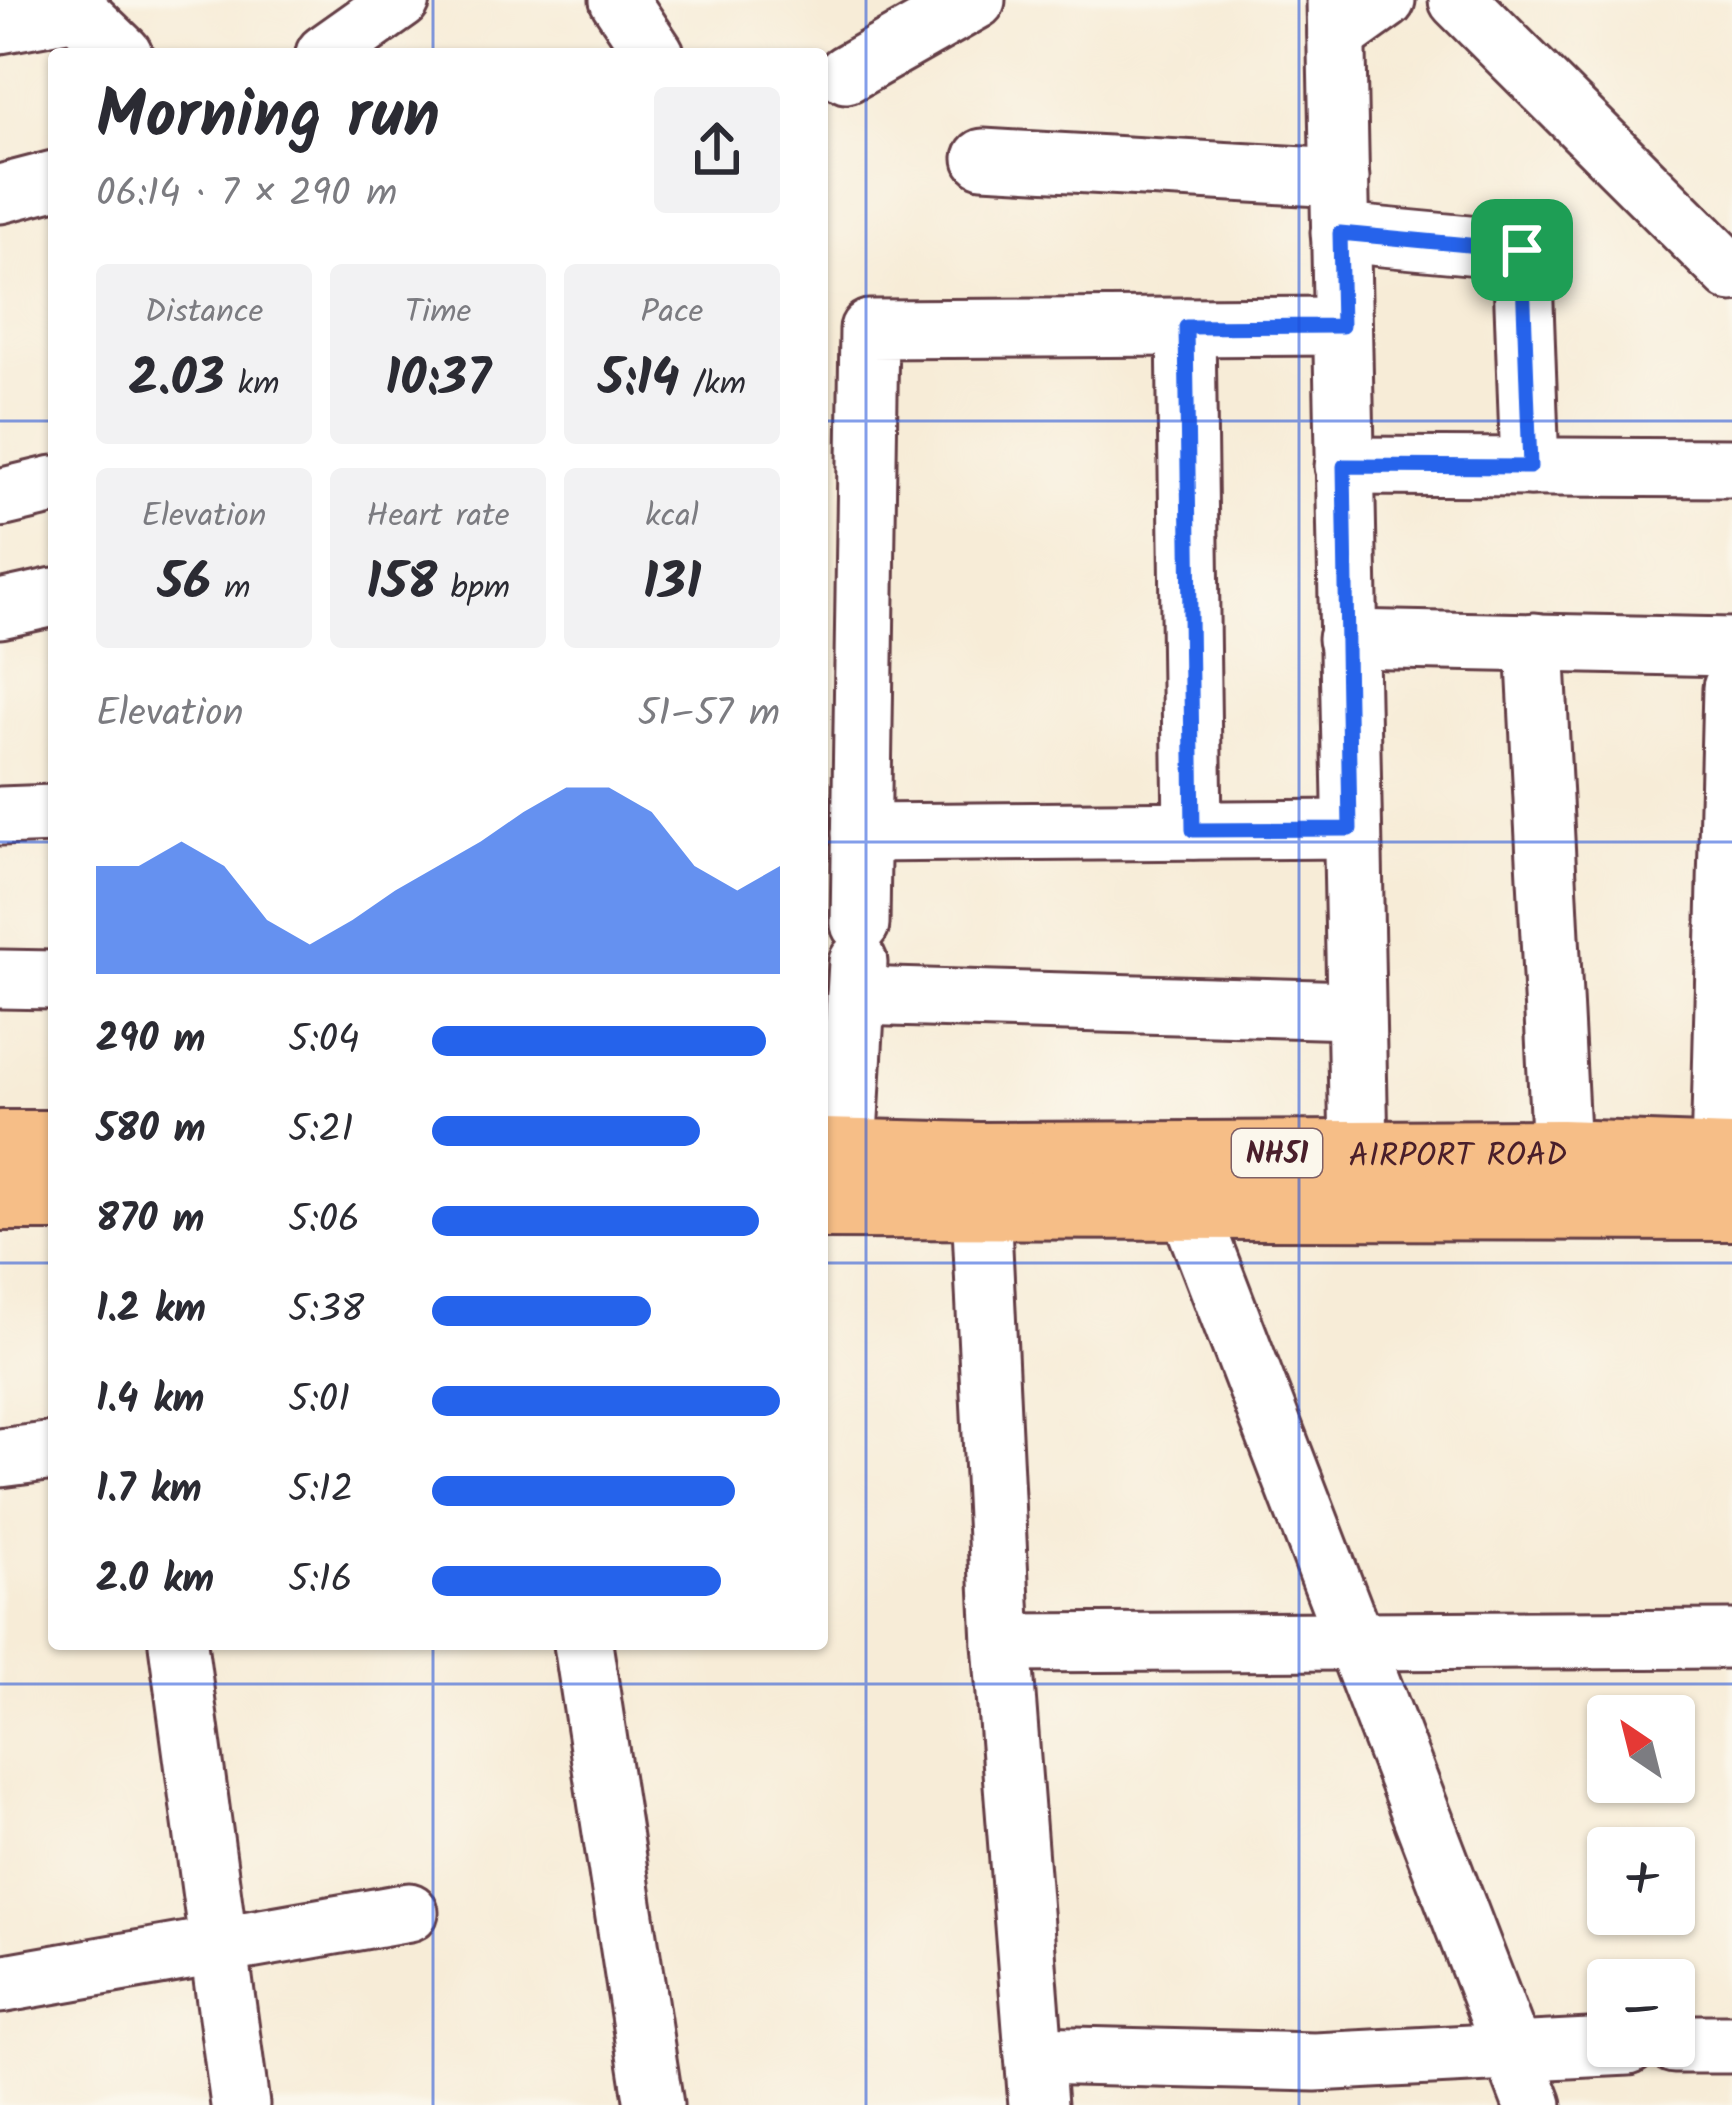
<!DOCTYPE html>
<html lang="en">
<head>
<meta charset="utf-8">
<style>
  body { margin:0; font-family:Kalam,sans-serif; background:#f2f2f3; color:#2b2b33; height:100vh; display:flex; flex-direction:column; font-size:45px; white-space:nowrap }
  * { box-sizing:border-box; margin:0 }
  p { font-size:39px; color:#7c7c81 }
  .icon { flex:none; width:66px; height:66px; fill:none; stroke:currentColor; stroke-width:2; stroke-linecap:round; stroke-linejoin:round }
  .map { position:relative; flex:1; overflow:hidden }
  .drawer { position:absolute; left:48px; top:48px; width:780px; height:1602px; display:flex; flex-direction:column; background:#fff; border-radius:12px; box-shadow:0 3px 9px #0004 }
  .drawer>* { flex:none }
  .needle { width:78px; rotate:325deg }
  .fabs { position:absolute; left:1587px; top:1695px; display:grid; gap:24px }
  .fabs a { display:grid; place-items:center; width:108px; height:108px; border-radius:12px; background:#fff; box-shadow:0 3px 9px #0004; font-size:60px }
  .pin { position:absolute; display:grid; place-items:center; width:102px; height:102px; color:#fff; margin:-51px; border-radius:24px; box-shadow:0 6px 18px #0006 }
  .round { display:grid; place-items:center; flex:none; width:126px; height:126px; border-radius:12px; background:#f2f2f3 }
  .overview { display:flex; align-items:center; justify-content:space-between; height:204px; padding:0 48px }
  h1 { font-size:66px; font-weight:700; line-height:90px }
  .figures { display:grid; grid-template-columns:repeat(3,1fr); gap:18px; height:204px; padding:12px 48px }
  .figures div { display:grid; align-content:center; border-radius:12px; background:#f2f2f3; text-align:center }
  .figures b { font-size:51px; font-weight:700 }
  .figures small { font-size:33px; font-weight:400 }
  .figures p { font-size:33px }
  .chart { height:336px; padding:24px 48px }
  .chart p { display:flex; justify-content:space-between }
  .chart svg { width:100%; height:216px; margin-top:12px; fill:#2563eb; opacity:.7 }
  ul { padding:0 48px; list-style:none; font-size:39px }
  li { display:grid; grid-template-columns:192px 144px 1fr; align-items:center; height:90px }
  li i { height:30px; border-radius:15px; background:#2563eb }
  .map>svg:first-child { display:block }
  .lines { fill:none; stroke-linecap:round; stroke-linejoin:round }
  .minor-casing { stroke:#643e45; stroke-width:63 }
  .highway-casing { stroke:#643e45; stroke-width:72 }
  .minor { stroke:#fff; stroke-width:57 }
  .highway { stroke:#f6be87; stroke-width:66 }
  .route-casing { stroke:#fff; stroke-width:24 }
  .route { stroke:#2563eb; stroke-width:15 }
  .grid { fill:none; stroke:#1d4ed8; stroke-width:3; stroke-opacity:0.55 }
  .labels { text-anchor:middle; stroke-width:12; stroke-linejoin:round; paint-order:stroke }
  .shield { fill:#fbf7ec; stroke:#7f6065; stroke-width:3 }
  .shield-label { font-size:30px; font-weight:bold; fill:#4a1f2b }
  .street-label { font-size:33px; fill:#4a1f2b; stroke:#fbf7ec }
</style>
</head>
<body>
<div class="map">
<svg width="1732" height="2105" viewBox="0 0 1732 2105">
  <rect width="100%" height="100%" fill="#fbf7ec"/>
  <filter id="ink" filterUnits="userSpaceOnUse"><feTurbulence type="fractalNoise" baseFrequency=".00833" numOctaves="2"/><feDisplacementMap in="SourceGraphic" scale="24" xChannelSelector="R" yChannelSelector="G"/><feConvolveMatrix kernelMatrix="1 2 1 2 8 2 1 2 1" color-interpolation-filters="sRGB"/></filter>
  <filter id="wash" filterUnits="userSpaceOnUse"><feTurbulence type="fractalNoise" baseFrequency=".004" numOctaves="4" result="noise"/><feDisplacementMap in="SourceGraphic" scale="48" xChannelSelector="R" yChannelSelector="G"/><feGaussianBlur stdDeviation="2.7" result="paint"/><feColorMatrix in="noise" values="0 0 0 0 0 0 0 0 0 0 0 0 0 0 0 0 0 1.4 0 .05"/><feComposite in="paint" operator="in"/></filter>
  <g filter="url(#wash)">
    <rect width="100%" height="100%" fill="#f7ecd7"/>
  </g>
  <g filter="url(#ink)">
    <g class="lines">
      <g class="minor-casing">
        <g id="minor">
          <polyline points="619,0 655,54"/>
          <polyline points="1336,0 1359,1153"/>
          <polyline points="1458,0 1732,273"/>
          <polyline points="0,24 77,10 123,54"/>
          <polyline points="1337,35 1386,0"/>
          <polyline points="325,54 401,0"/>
          <polyline points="846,74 976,0"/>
          <polyline points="983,158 1340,178"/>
          <polyline points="0,194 54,180"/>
          <polyline points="1340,233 1522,250 1530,467"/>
          <polyline points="1186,327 1193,830"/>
          <polyline points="1344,466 1732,468"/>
          <polyline points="0,498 54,485"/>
          <polyline points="0,609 54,597"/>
          <polyline points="1347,639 1732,647"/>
          <polyline points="1535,642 1561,1153"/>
          <polyline points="0,816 54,814"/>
          <polyline points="861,833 1350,829"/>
          <polyline points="860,924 869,329 1342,326"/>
          <polyline points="0,979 54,980"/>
          <polyline points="856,996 1353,1010"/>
          <polyline points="847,1152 858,962"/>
          <polyline points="1720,1159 1732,688"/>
          <polyline points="1187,1204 1533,2105"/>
          <polyline points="981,1206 1002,1643 1038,2105"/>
          <polyline points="0,1458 54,1451"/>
          <polyline points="1002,1643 1732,1639"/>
          <polyline points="178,1644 240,2105"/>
          <polyline points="583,1644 654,2105"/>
          <polyline points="0,1984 409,1912"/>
          <polyline points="1674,2044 1732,2044"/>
          <polyline points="1034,2055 1315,2062 1628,2046"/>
        </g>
      </g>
      <g class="highway-casing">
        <g id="highway">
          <polyline points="0,1144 54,1144"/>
          <path id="s1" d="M822,1152L979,1156L1561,1153L1732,1159"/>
          <polyline points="0,1197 54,1197"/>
          <polyline points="822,1205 1732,1207"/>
        </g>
      </g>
      <use href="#minor" class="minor"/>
      <use href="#highway" class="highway"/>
    </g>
  </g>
  <g class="lines" filter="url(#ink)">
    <g class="route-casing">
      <polygon id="route" points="1340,233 1522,250 1530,467 1344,466 1350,829 1193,830 1186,327 1342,326"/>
    </g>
    <use href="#route" class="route"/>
  </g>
  <path class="grid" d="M433,0V54M866,0V2105M1299,0V2105M0,421H54M822,421H1732M0,842H54M822,842H1732M0,1263H54M822,1263H1732M433,1644V2105M0,1684H1732"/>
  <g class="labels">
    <rect class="shield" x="1232" y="1129" width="90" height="48" rx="9"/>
    <g class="shield-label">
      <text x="1277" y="1163">NH51</text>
    </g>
    <g class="street-label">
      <text dy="12" stroke="none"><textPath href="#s1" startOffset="636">AIRPORT ROAD</textPath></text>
    </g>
  </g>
</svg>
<div class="fabs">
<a><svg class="needle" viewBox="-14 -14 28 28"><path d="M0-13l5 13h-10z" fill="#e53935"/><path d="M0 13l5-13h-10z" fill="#7c7c81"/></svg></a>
<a>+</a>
<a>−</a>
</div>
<div class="pin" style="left:1522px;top:250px;background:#1e9e55"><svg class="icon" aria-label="arrive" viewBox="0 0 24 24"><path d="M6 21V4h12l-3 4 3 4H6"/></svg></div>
<section class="drawer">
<div class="overview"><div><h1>Morning run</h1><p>06:14 · 7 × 290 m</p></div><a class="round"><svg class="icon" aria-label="share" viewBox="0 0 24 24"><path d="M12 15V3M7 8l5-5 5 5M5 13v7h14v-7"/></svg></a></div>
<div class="figures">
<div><p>Distance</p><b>2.03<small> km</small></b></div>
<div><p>Time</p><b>10:37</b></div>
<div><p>Pace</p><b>5:14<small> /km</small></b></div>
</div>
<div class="figures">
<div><p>Elevation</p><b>56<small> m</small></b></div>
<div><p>Heart rate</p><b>158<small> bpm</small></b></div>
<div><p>kcal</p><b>131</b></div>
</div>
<div class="chart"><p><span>Elevation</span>51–57 m</p>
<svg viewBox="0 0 160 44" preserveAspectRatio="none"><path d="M0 44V22L10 22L20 17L30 22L40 33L50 38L60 33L70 27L80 22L90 17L100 11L110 6L120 6L130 11L140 22L150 27L160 22V44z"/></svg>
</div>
<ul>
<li><b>290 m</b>5:04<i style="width:96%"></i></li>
<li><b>580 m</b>5:21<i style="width:77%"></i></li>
<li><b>870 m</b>5:06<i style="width:94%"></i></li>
<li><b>1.2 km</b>5:38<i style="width:63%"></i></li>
<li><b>1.4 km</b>5:01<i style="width:100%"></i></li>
<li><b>1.7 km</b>5:12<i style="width:87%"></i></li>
<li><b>2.0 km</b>5:16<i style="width:83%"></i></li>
</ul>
</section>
</div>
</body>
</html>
